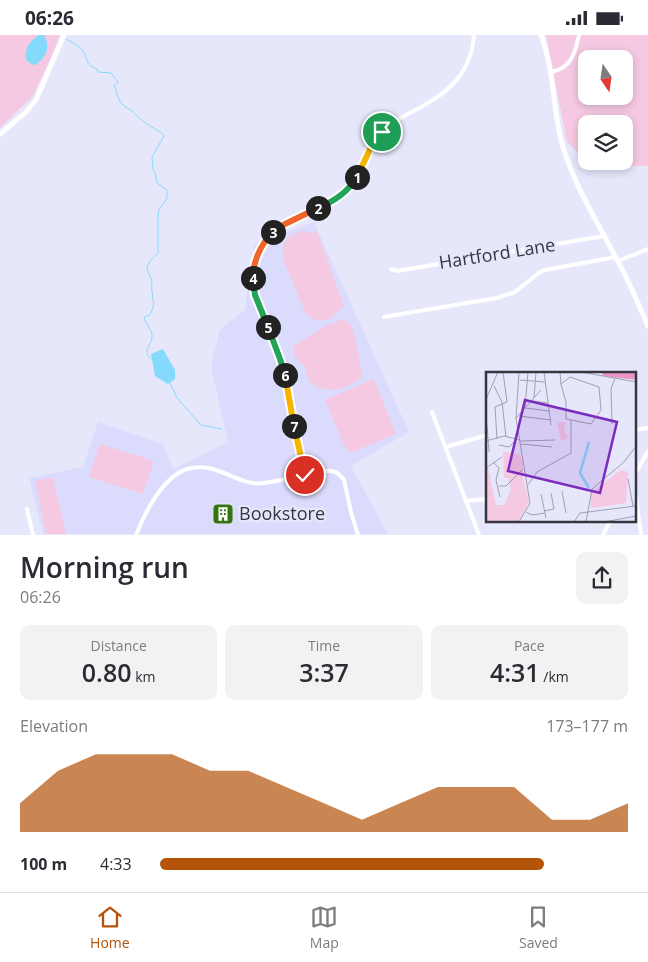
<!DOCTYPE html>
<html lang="en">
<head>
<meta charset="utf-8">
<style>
  body { margin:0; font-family:"Open Sans",sans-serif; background:#f2f2f3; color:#2b2b33; height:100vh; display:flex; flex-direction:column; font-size:19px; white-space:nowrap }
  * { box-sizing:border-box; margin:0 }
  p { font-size:16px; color:#7c7c81 }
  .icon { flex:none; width:28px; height:28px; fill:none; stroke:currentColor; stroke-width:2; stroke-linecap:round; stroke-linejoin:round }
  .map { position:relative; height:500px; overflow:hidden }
  .drawer { display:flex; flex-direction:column; background:#fff; flex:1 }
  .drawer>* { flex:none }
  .needle { width:32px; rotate:167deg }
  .buttons { position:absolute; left:578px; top:15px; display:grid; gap:10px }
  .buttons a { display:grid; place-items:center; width:55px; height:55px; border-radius:10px; background:#fff; box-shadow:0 2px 8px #0003; font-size:25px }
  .pin { position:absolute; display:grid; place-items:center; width:42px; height:42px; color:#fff; margin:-21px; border:2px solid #fff; border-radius:50%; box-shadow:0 1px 5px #0007 }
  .km { position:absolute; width:25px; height:25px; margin:-12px; border-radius:50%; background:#222; color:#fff; font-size:14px; line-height:25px; text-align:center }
  .round { display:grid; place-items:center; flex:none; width:52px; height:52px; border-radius:10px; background:#f2f2f3 }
  .headline { display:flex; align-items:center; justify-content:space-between; height:85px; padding:0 20px }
  h1 { font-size:28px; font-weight:600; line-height:38px }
  .stats { display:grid; grid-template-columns:repeat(3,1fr); gap:8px; height:85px; padding:5px 20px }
  .stats div { display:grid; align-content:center; border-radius:10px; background:#f2f2f3; text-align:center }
  .stats b { font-size:25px; font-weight:600 }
  .stats small { font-size:14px; font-weight:400 }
  .stats p { font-size:14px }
  .chart { height:140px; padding:10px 20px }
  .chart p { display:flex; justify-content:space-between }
  .chart svg { width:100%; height:90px; margin-top:5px; fill:#b45309; opacity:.7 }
  ul { padding:0 20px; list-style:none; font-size:16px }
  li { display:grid; grid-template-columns:80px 60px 1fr; align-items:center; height:38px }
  li i { height:12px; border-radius:6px; background:#b45309 }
  .status { display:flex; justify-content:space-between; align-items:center; height:35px; padding:0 25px; background:#fff; direction:ltr }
  .status svg { height:14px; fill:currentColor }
  .dock { display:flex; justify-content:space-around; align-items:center; height:70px; border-top:1px solid #e1e1e2; background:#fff; font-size:14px; color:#7c7c81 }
  .dock a { display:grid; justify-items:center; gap:2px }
  .dock .active { color:#b45309 }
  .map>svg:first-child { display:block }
  .built { fill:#dbdcfd }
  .green { fill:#f6c9e2; fill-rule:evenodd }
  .water { fill:#85dafc }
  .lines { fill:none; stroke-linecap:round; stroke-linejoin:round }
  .stream { stroke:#85dafc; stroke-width:1 }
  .minor { stroke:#fff; stroke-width:4 }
  .secondary { stroke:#fff; stroke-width:5 }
  .split-1-casing { stroke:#fff; stroke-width:10 }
  .split-2-casing { stroke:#fff; stroke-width:10 }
  .split-3-casing { stroke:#fff; stroke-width:10 }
  .split-4-casing { stroke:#fff; stroke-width:10 }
  .split-5-casing { stroke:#fff; stroke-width:10 }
  .split-6-casing { stroke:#fff; stroke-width:10 }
  .split-7-casing { stroke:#fff; stroke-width:10 }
  .split-8-casing { stroke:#fff; stroke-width:10 }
  .split-1 { stroke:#f5b400; stroke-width:6 }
  .split-2 { stroke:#22a559; stroke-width:6 }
  .split-3 { stroke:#f0652b; stroke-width:6 }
  .split-4 { stroke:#f0652b; stroke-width:6 }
  .split-5 { stroke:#22a559; stroke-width:6 }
  .split-6 { stroke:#22a559; stroke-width:6 }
  .split-7 { stroke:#f5b400; stroke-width:6 }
  .split-8 { stroke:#f5b400; stroke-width:6 }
  .labels { text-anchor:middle; stroke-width:4.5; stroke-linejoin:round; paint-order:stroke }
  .street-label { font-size:18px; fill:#363640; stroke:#e7e7fc }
  .poi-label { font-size:18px; fill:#363640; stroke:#e7e7fc; text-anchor:start }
  .inset-river { fill:none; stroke:#85dafc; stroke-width:2.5 }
  .inset-road { fill:none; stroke:#a0a0b1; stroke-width:1 }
  .view { fill:#7b2cbf; fill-opacity:0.15; stroke:#7b2cbf; stroke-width:2.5 }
  .inset-edge { fill:none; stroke:#363640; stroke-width:2.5 }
</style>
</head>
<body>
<div class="status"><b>06:26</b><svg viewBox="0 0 49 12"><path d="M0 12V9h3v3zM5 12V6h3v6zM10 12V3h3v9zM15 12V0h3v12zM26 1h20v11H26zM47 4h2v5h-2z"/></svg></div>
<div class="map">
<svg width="648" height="500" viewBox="0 0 648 500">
  <rect width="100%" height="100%" fill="#e7e7fc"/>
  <polygon class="built" points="314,187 409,397 351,431 388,499 43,499 29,443 83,432 98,387 163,409 173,434 228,407 211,331 220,294 245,275 254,209"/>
  <g class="green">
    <polygon points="0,0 60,0 52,20 33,61 0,93"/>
    <path d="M546,0H648V131L594,130L588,126H624V89H586V125L567,107ZM586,24H624V61H586Z"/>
    <polygon points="301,196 311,198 317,196 344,271 341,273 336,279 328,285 315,285 306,279 283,224 283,210 290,201"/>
    <path d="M340,285C343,285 345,285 347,286C356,293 360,329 362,341C358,344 354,348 349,351C339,356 319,357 310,347C307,343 306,337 305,331C297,326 293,322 294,311L325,291Z"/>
    <polygon points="374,344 396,399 353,417 346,415 325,365"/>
    <polygon points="100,409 154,426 143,459 89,442"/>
    <polygon points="53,442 66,499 46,499 35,446"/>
  </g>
  <g class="water">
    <path d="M39,0H44C51,12 46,23 35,30C18,27 27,6 39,0Z"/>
    <polygon points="163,314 175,335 175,344 168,349 155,341 151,319"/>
  </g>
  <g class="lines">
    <g class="stream">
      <path d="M66,4C71,7 79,10 83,16C89,24 83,28 97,34L98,37L111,38L118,47L114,50C116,56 118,63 121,68C125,73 130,74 133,77C139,83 145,88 152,92C156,95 161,96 164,101L152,122L153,135L155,137L157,148L167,155V163L159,175L158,182V218L151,225L147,231C147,236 149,239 151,243C153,248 151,252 152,256C153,268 156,270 149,281H146L144,283C146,290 153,295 152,302C151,311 141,318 152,324"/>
      <polyline points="170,348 177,363 201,390 222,394"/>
    </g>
    <g class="minor">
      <path d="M551,37C572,33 575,18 579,0"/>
      <polyline points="618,226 648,214"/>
      <polyline points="391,234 397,236 604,201"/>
      <polyline points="384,282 497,263 515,257 540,237 545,235 616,222"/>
      <polyline points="432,377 479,500"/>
      <polyline points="634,395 648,393"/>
      <polyline points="446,412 487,400"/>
      <path d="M305,440L283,335L255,260L253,249L254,230L261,212L269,201L276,195L285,189L332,166L347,156L359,139L375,105L382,97L390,89C430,66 470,53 474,0"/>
      <polyline points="634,441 648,416"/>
      <polyline points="634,449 641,500"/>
      <polyline points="466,466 487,464"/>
      <polyline points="27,474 33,500"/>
      <path d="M136,500C145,477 163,442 187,434C217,425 237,452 264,448C280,446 295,442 310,439C317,438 325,435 332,436C338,437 341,441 344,445L351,477L358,500"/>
      <polyline points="603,500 610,486"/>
    </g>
    <g class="secondary">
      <path d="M541,0C555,36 552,75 563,112C577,158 605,199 626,242C634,258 641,275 648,291"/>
      <polyline points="0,99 25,78 36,65 64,0"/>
    </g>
  </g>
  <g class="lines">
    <g class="split-1-casing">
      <polyline id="split-1" points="357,142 371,112 382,97"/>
    </g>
    <g class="split-2-casing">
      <path id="split-2" d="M318,173C335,166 348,157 357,142"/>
    </g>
    <g class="split-3-casing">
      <polyline id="split-3" points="273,197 285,189 318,173"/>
    </g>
    <g class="split-4-casing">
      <path id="split-4" d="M253,243C253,226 261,209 273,197"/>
    </g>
    <g class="split-5-casing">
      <polyline id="split-5" points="253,243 255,260 268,292"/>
    </g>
    <g class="split-6-casing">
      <polyline id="split-6" points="268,292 280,324 285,340"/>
    </g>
    <g class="split-7-casing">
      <polyline id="split-7" points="285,340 294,391"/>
    </g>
    <g class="split-8-casing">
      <polyline id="split-8" points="294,391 305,440"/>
    </g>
    <use href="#split-1" class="split-1"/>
    <use href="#split-2" class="split-2"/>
    <use href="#split-3" class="split-3"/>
    <use href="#split-4" class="split-4"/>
    <use href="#split-5" class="split-5"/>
    <use href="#split-6" class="split-6"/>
    <use href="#split-7" class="split-7"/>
    <use href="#split-8" class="split-8"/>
  </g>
  <defs>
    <g id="building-square" transform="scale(1.125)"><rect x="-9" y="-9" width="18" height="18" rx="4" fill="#35740f" stroke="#e7e7fc"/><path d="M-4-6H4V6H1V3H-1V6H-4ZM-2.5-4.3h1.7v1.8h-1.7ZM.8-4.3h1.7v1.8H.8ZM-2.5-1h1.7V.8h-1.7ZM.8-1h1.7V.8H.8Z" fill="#fff"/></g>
  </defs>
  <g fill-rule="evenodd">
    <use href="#building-square" x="223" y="479"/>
  </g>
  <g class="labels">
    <g class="street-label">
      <text transform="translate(497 219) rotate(-9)" y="6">Hartford Lane</text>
    </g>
    <g class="poi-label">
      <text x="239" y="485">Bookstore</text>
    </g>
  </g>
  <g transform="translate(486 337)">
    <rect width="150" height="150" fill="#e7e7fc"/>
    <path d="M79,50L78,59L83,66L75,69L71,51ZM17,79L34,83L37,87V106L43,129L33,150H0V96L2,95L10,133H18L25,118L22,106H18ZM135,98L142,100L140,131L105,136L104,121Z" fill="#f6c9e2"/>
    <path d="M116,0H150V8L117,4Z" fill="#ea95c6"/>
    <path class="inset-river" d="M103,70L94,101L103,116"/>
    <path class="inset-road" d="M17,0L21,30M42,0L39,36L63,39M58,0L65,53M74,0L75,13L76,16L80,30V47L105,52L115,38L113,15L84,5L75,12M95,0L150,10M34,8L59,10M8,14L16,30L20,65M48,26L50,0M0,27L12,0M47,29L62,31M33,44L65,48M30,46L55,18M126,52L125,17L129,6M1,53L3,80M11,67L9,35L21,30M0,69L18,64L34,68M34,69L69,68M35,72L66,75M13,73L23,75L29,69M7,90L13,96L10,108L14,125M0,96L16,85M142,107L147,134M13,114H20L37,97M41,114L51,100L85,81V48M76,119L80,141M55,122L60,146M58,139L68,137L65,121M40,140L46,143L59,141M33,150L44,131L30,46L33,0M88,150L94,141L150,134M100,150L106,117L138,90L150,74M118,150L150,144"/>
    <path class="view" d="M39,28L131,50L114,121L22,99Z"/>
    <rect width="150" height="150" class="inset-edge"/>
  </g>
</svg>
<div class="buttons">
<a><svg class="needle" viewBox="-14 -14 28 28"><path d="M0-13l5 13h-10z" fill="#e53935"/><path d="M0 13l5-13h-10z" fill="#7c7c81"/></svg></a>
<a><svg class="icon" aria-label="layers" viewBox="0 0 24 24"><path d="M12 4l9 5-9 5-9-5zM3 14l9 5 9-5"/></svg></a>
</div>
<div class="pin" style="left:382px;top:97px;background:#1e9e55"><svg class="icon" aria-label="arrive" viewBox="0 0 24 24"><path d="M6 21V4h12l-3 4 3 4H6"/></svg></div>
<div class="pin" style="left:305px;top:440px;background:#d93025"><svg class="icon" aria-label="check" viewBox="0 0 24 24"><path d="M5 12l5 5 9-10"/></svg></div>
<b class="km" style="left:357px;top:142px">1</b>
<b class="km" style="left:318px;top:173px">2</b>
<b class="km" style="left:273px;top:197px">3</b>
<b class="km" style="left:253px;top:243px">4</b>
<b class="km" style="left:268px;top:292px">5</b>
<b class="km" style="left:285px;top:340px">6</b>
<b class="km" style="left:294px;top:391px">7</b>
</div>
<section class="drawer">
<div class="headline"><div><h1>Morning run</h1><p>06:26</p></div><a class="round"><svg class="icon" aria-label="share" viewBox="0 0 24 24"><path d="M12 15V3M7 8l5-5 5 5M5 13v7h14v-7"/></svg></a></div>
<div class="stats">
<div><p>Distance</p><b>0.80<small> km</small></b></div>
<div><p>Time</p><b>3:37</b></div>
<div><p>Pace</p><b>4:31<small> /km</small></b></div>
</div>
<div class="chart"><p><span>Elevation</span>173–177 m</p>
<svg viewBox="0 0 160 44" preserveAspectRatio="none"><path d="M0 44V30L10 14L20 6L30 6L40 6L50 14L60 14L70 22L80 30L90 38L100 30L110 22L120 22L130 22L140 38L150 38L160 30V44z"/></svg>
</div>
<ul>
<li><b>100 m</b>4:33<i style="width:82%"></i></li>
</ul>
</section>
<nav class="dock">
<a class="active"><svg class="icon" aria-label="home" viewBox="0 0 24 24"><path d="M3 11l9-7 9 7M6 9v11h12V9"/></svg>Home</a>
<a><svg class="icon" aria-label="map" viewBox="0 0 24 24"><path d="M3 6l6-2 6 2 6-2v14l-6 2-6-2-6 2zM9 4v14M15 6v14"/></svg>Map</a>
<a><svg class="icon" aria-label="saved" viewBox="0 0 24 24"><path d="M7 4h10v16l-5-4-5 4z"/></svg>Saved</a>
</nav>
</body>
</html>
